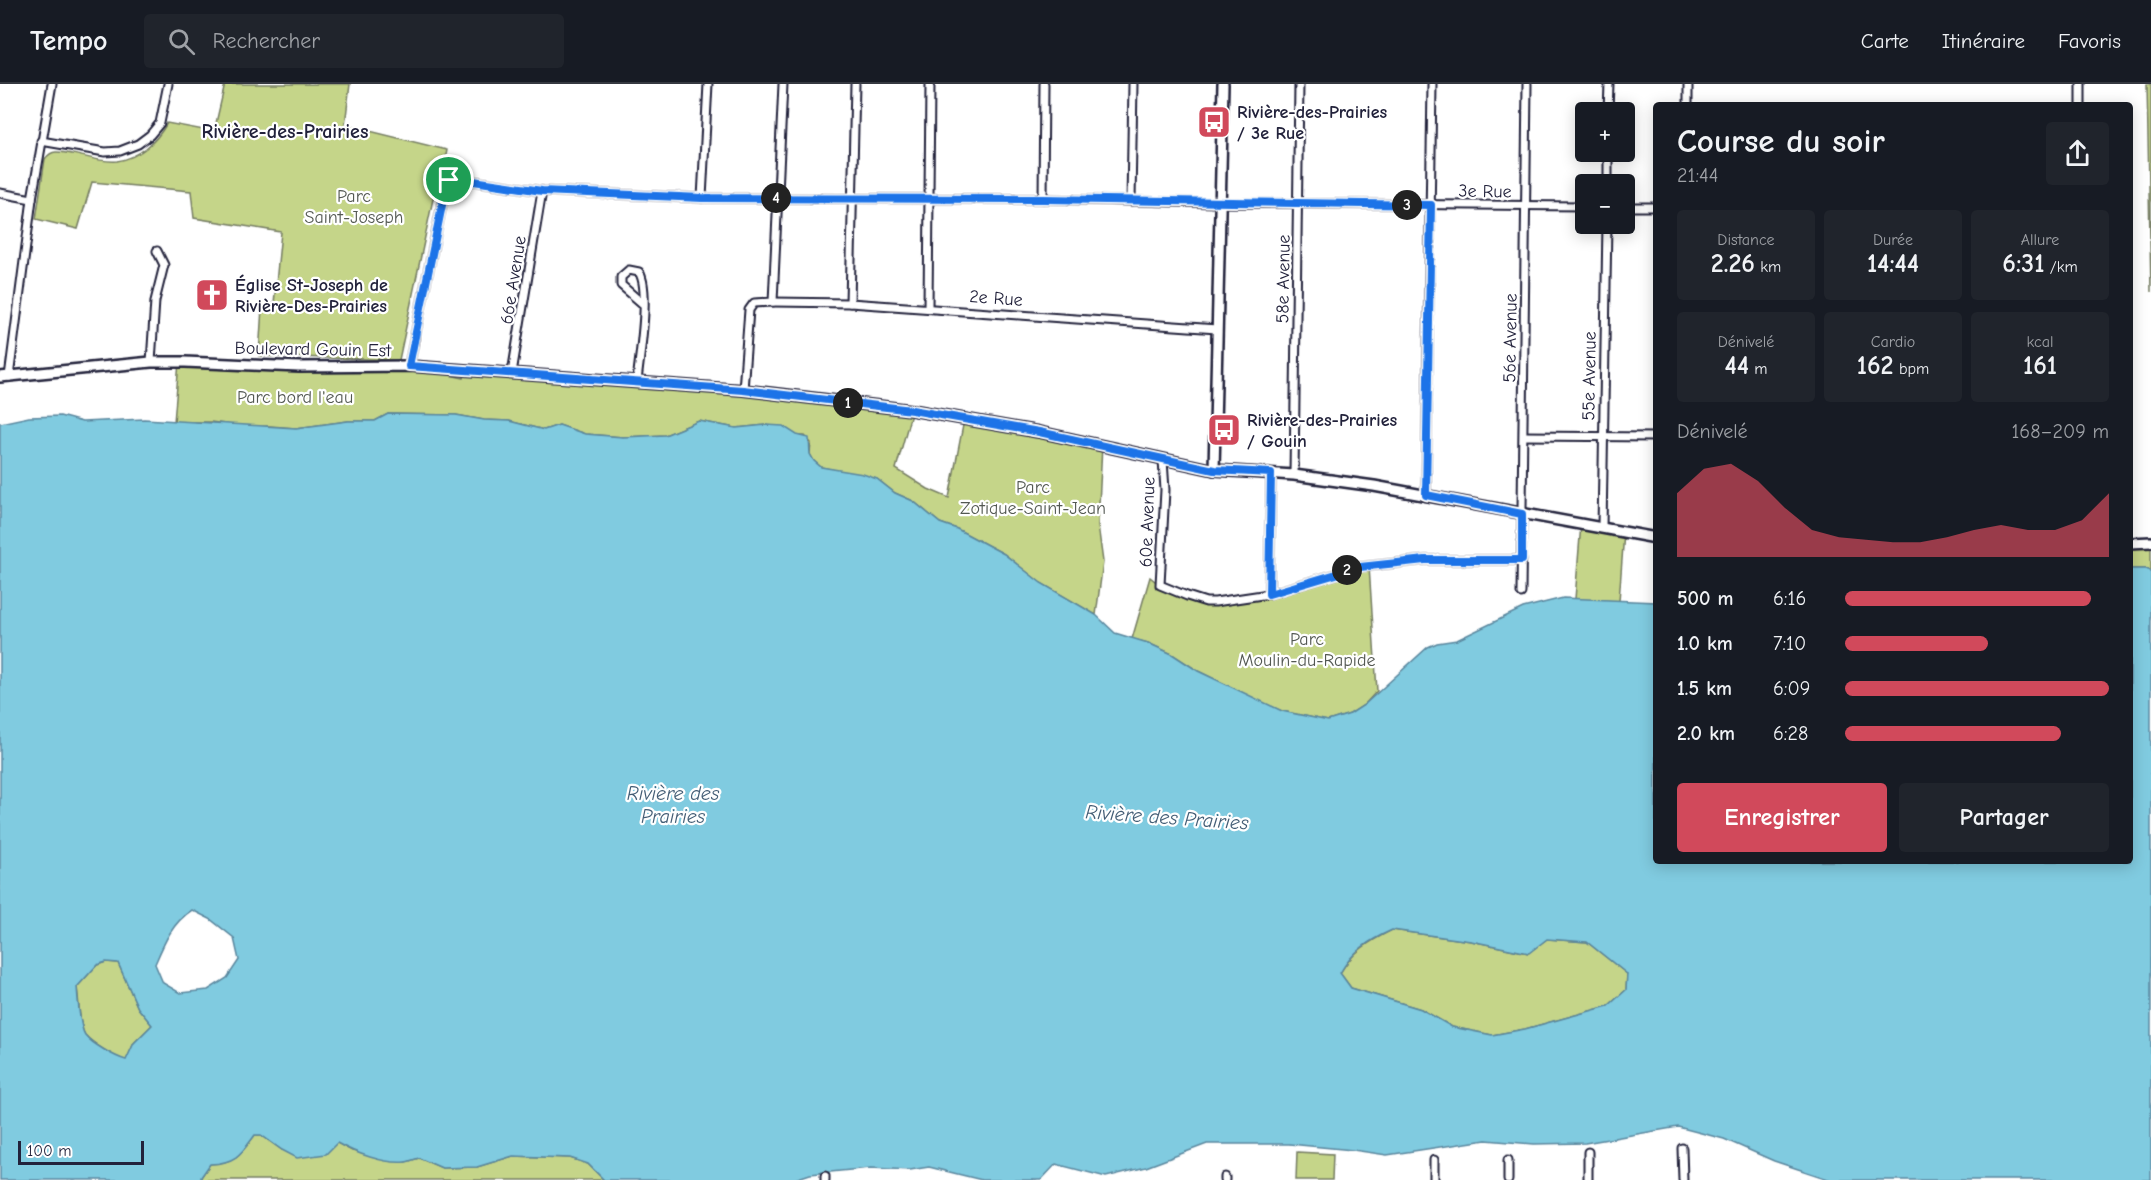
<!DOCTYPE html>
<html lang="fr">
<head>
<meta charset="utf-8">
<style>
  body { margin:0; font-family:"Comic Neue",sans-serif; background:#20242c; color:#f1f3f6; height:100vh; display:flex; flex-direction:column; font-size:22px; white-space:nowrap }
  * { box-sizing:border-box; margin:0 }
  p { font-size:20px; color:#9ea1a6 }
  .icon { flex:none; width:33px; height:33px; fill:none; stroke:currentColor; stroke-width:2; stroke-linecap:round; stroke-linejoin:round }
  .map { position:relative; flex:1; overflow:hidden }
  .drawer { position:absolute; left:1653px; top:18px; width:480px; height:762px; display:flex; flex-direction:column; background:#171b24; border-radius:6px; box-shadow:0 3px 15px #0003 }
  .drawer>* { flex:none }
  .controls { position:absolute; left:1575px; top:18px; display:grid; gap:12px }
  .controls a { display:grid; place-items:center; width:60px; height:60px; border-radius:6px; background:#171b24; box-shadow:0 3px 15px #0003; font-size:30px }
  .scale { position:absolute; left:18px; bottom:15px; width:126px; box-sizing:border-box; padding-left:6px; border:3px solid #22223b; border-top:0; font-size:16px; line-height:21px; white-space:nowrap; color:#22223b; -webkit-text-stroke:4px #fff; paint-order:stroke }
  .pin { position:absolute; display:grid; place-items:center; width:51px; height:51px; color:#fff; margin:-26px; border:3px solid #fff; border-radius:50%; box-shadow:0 2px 6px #0007 }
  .km { position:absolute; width:30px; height:30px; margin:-15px; border-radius:50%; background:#222; color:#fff; font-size:16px; line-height:30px; text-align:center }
  .round { display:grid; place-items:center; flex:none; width:63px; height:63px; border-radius:6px; background:#20242c }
  .headline { display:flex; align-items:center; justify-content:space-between; height:102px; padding:0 24px }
  h1 { font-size:33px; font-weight:600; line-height:45px }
  .figures { display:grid; grid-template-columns:repeat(3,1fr); gap:9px; height:102px; padding:6px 24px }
  .figures div { display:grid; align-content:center; border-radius:6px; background:#20242c; text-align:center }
  .figures b { font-size:26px; font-weight:600 }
  .figures small { font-size:16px; font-weight:400 }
  .figures p { font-size:16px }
  .chart { height:168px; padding:12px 24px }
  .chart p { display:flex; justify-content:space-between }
  .chart svg { width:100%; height:108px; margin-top:6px; fill:#d1495b; opacity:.7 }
  .primary-button { display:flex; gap:12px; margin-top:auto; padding:12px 24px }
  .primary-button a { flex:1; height:69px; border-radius:6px; background:#d1495b; color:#fff; font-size:24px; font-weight:600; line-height:69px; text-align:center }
  .primary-button a+a { background:#20242c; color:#f1f3f6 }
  ul { padding:0 24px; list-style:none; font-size:20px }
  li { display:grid; grid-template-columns:96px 72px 1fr; align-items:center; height:45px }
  li i { height:15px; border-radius:8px; background:#d1495b }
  header { display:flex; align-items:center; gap:36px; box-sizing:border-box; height:84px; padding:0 30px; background:#171b24; border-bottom:2px solid #363941 }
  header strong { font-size:28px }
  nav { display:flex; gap:33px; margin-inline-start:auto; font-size:21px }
  .search { width:420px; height:54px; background:#20242c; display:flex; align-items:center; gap:15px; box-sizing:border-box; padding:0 21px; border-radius:6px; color:#9ea1a6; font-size:22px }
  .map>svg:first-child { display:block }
  .green { fill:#c5d589; stroke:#747c62; stroke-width:1.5 }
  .water { fill:#80cbe0; stroke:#5a879e; stroke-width:1.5; fill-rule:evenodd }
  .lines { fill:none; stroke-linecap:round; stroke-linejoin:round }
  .street-casing { stroke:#22223b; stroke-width:11 }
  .secondary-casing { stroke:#22223b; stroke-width:14 }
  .street { stroke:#fff; stroke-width:7 }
  .secondary { stroke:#fff; stroke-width:9 }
  .route-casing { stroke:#fff; stroke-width:12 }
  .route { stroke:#1a73e8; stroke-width:8 }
  .labels { text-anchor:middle; stroke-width:4.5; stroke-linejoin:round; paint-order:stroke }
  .poi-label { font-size:18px; font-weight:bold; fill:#22223b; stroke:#fff; text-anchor:start }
  .street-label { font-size:18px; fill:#22223b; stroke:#fff }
  .park-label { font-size:18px; fill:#535852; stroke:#fff }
  .neighbourhood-label { font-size:20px; font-weight:bold; fill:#22223b; stroke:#fff }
  .water-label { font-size:20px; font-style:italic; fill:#435d75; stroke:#fff }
</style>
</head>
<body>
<header>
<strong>Tempo</strong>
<div class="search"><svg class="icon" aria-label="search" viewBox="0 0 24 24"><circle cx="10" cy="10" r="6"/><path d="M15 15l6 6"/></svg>Rechercher</div>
<nav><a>Carte</a><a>Itinéraire</a><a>Favoris</a></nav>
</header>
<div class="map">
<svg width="2151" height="1096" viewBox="0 0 2151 1096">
  <rect width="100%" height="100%" fill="#fff"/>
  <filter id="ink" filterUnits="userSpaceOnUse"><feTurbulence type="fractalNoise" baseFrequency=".0167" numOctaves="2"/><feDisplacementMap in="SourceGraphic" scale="12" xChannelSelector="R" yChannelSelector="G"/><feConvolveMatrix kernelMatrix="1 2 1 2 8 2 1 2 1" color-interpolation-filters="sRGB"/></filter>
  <g filter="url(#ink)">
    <g class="green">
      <path d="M225,0H350L345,41L447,66L443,87L437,96L399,276L259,272L262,223L266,220H274L281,148L194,134L191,107L92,98L78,145L36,135L45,75C48,71 51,68 56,68C77,68 96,79 117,77C139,74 156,58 167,39L214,48Z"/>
      <polygon points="2147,0 2151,0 2151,208"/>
      <polygon points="179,278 409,282 464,294 465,291 512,289 637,298 912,326 896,385 928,405 949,414 964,336 1102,361 1098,441 1103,478 1096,531 1041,499 1004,470 957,445 940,439 913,417 895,409 877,395 821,383 814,377 810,370 811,359 805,352 797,352 766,341 736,344 699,337 665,351 623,353 585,350 559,341 544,346 509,337 484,336 456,331 388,330 375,337 348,337 296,344 270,342 247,343 211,338 174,338"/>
      <polygon points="1581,440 1624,448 1619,517 1575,515"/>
      <polygon points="2130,456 2151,456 2151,487 2146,485 2130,485"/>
      <polygon points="1369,482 1377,607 1364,621 1350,630 1328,637 1323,636 1282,627 1265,620 1198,587 1172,570 1148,559 1132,555 1150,493 1160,501 1187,512 1224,517"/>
      <path d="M1392,846L1471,857L1528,869L1547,855L1587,858L1627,890L1626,906L1608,922L1525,945L1492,951L1452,943L1421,925L1351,904L1340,889C1353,867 1370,857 1392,846Z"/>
      <path d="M106,878L118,879L138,924L152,941L134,959L126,977C115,973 93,960 85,951C79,942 79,915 77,903L97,881Z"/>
      <path d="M255,1051H261L282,1066L337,1059L352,1067L405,1078L419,1074L442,1084L477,1083L513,1072L570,1074L588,1080L604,1096H201V1093L210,1080C235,1079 241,1070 255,1051Z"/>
      <polygon points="1297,1068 1333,1070 1332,1096 1296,1096"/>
    </g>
    <path class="water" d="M388,330L456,331L484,336L509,337L544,346L559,341L585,350L623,353L665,351L699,337L736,344L766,341L783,342L797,351L809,354L810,370L814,377L821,383L863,390L877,395L895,409L913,417L940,439L957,445L1004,470L1041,499L1096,531L1115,549L1148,559L1172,570L1198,587L1282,627L1328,637L1350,630L1364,621L1428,563L1437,559L1457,556L1523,524L1563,514L1656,518V777H2130V485H2146L2151,487V1096H1831L1774,1077L1724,1055L1678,1043L1585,1059L1534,1060L1486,1056L1387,1071L1353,1066L1289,1060H1207L1146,1083L1106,1093L1056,1080L1041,1096H982L929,1083L910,1086L871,1084L810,1090L792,1096H604L588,1080L570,1074L513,1072L477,1083L442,1084L419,1074C414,1075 409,1078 405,1078C384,1080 355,1069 337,1059L326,1070L297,1074L282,1066L261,1051H255C241,1070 236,1079 210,1080L201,1093V1096H0V339L29,333L60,332L82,338L144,335L296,344L348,337H375ZM192,826L210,835L234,854L239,876L227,894L208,906L180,909L163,899L155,880C164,859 172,839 192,826ZM1392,846L1471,857L1529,869L1547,855L1587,858L1627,890L1626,906L1608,922L1525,945L1492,951L1452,943L1421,925L1351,904L1340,889C1352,867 1370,856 1392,846ZM106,878L118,879L138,924L152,941L134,959L126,976C115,973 92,960 85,951C79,942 78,915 77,903L97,881Z"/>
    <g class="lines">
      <g class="street-casing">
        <g id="street">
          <polyline points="1688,21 1688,0"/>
          <polyline points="2081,21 2081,0"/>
          <polyline points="1608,28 1609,0"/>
          <polyline points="41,57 105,68 120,67 138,60 150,51 160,39 168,0"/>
          <polyline points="1608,100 1608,68"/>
          <polyline points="0,109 32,115"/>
          <polyline points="702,114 708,0"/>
          <polyline points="1043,115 1044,0"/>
          <polyline points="1131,117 1133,0"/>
          <polyline points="1624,123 1656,123"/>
          <polyline points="773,218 850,219 1217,245"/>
          <polyline points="850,219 855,0"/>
          <polyline points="928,224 930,0"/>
          <polyline points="151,278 155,217 164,181 157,167"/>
          <polyline points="409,282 445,106 449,96 453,94 542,107 702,114 1043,115 1220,119 1586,122"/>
          <polyline points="512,289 542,107"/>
          <polyline points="9,293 32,115 52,0"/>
          <path d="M637,298C639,275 651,205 639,188L629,186L621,193V201L643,220"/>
          <polyline points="743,306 749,226 754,219 773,218 783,0"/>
          <polyline points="1524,352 1656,353"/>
          <polyline points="1163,376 1165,406 1160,501 1187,512 1206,518 1215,518 1269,510 1360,483 1425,476 1522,476"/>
          <polyline points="1294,391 1299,0"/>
          <polyline points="1426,411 1432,0"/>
          <polyline points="1602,444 1607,140"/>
          <polyline points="1521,509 1527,0"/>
          <polyline points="1269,510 1271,389"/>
          <polyline points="1682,1064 1683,1096"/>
          <polyline points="1588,1068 1588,1096"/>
          <polyline points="1225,1093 1225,1096"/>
          <polyline points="825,1096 825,1092"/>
          <polyline points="1434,1096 1434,1076"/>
          <polyline points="1508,1096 1508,1076"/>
        </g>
      </g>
      <g class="secondary-casing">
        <g id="secondary">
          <polyline points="0,293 151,278 185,278 299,283 409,282 743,306 912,326 1039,348 1214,386 1294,391 1374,402 1656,454"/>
          <polyline points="1214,386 1223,0"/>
          <polyline points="2130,459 2151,458"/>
        </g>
      </g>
      <use href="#street" class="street"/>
      <use href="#secondary" class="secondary"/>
    </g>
  </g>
  <g class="lines" filter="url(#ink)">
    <g class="route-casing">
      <polygon id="route" points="453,94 542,107 702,114 1043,115 1431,121 1426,411 1522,430 1522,476 1425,476 1360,483 1269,510 1271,389 1214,386 1039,348 912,326 743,306 409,282 446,102 449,96"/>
    </g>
    <use href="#route" class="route"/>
  </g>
  <defs>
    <g id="bus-square" transform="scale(1.725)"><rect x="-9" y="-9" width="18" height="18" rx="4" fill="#d1495b" stroke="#fff"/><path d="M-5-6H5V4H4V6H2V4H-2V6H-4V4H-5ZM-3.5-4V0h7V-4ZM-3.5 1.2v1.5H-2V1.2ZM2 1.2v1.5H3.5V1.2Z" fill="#fff"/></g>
    <g id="church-square" transform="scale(1.725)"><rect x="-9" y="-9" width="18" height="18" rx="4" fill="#d1495b" stroke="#fff"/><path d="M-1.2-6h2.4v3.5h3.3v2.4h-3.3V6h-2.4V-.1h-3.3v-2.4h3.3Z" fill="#fff"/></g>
  </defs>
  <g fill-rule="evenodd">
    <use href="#bus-square" x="1214" y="38"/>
    <use href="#church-square" x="212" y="211"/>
    <use href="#bus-square" x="1224" y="346"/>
  </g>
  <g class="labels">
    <g class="poi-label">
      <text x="1237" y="34">Rivière-des-Prairies<tspan x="1237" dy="21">/ 3e Rue</tspan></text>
      <text x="235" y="207">Église St-Joseph de<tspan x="235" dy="21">Rivière-Des-Prairies</tspan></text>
      <text x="1247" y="342">Rivière-des-Prairies<tspan x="1247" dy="21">/ Gouin</tspan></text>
    </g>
    <g class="street-label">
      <text transform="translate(1485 107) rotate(1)" y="6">3e Rue</text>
      <text transform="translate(1283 195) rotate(-89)" y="6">58e Avenue</text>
      <text transform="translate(513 196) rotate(-81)" y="6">66e Avenue</text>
      <text transform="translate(996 214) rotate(4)" y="6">2e Rue</text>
      <text transform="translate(1510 254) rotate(-89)" y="6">56e Avenue</text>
      <text transform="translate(313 265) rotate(1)" y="6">Boulevard Gouin Est</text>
      <text transform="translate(1589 292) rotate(-89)" y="6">55e Avenue</text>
      <text transform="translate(1147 438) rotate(-88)" y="6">60e Avenue</text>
    </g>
    <g class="park-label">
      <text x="354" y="118">Parc<tspan x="354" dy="21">Saint-Joseph</tspan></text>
      <text x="295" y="319">Parc bord l'eau</text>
      <text x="1033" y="409">Parc<tspan x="1033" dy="21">Zotique-Saint-Jean</tspan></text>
      <text x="1307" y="561">Parc<tspan x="1307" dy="21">Moulin-du-Rapide</tspan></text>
    </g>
    <g class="neighbourhood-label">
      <text x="285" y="54">Rivière-des-Prairies</text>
    </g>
    <g class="water-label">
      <text x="673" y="716">Rivière des<tspan x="673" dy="23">Prairies</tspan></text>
      <text transform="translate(1167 733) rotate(4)" y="7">Rivière des Prairies</text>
    </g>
  </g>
</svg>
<div class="controls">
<a>+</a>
<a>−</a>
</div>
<div class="scale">100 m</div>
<div class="pin" style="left:449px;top:96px;background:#1e9e55"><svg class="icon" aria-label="arrive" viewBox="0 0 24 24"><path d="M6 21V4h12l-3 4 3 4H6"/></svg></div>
<b class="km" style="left:848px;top:319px">1</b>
<b class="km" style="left:1347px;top:486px">2</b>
<b class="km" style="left:1407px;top:121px">3</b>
<b class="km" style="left:776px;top:114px">4</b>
<section class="drawer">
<div class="headline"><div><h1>Course du soir</h1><p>21:44</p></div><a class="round"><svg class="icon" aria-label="share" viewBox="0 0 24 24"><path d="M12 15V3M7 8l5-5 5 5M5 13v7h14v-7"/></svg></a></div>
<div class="figures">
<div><p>Distance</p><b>2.26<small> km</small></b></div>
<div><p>Durée</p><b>14:44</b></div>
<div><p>Allure</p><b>6:31<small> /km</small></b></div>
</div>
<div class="figures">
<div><p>Dénivelé</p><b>44<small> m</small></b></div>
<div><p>Cardio</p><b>162<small> bpm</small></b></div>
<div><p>kcal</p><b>161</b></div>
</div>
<div class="chart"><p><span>Dénivelé</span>168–209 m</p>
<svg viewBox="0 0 160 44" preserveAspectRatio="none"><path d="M0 44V18L10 8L20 6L30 13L40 24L50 33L60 36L70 37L80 38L90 38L100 36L110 33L120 31L130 33L140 33L150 29L160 18V44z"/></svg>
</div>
<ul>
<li><b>500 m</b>6:16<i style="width:93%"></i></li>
<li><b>1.0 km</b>7:10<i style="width:54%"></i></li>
<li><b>1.5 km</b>6:09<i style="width:100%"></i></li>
<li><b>2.0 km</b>6:28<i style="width:82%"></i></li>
</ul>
<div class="primary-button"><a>Enregistrer</a><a>Partager</a></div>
</section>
</div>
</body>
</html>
